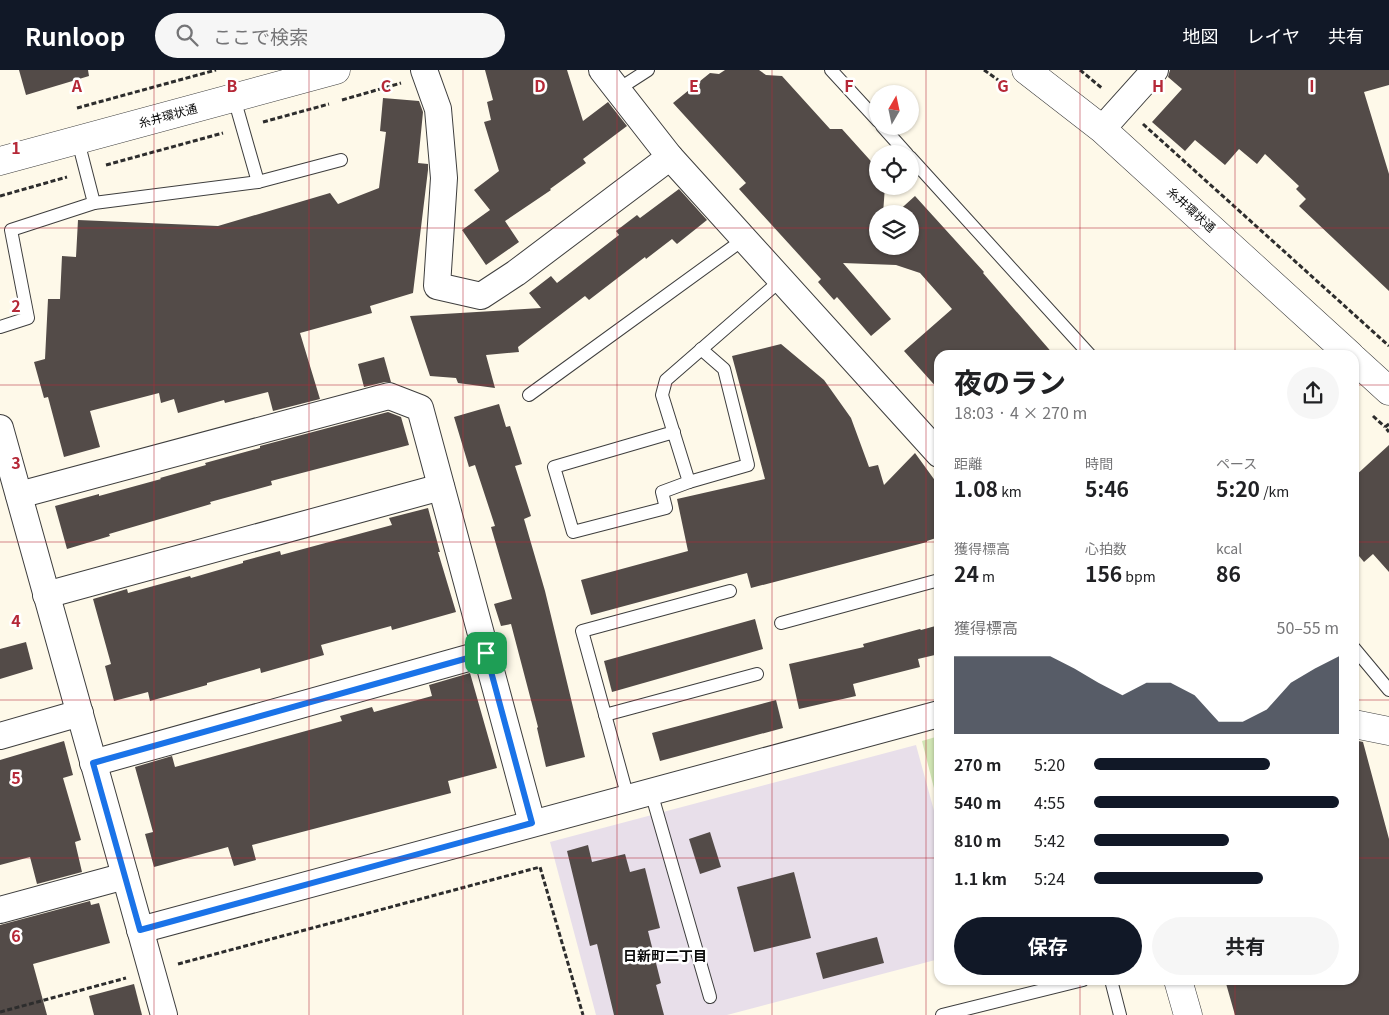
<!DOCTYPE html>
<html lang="ja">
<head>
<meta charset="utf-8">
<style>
  body { margin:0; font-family:Georgia,"Noto Sans JP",serif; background:#f6f6f6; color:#202124; height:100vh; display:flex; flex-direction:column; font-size:19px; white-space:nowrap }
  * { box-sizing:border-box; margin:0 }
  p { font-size:16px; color:#757577 }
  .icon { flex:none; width:28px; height:28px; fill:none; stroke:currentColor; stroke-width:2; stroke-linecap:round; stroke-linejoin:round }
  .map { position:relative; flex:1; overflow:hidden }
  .drawer { position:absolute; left:934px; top:280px; width:425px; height:635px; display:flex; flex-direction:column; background:#fff; border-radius:15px; box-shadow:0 1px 4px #0004 }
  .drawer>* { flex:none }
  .needle { width:32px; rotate:9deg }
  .buttons { position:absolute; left:869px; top:15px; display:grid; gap:10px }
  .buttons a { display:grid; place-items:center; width:50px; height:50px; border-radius:50%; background:#fff; box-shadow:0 1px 4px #0004; font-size:25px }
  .pin { position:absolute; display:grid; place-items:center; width:42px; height:42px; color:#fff; margin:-21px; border-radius:10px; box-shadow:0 2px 8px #0006 }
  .round { display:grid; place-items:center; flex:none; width:52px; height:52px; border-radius:26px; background:#f6f6f6 }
  .summary { display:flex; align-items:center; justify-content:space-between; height:85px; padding:0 20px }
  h1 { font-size:28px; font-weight:700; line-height:38px }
  .figures { display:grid; grid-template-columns:repeat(3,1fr); gap:8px; height:85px; padding:5px 20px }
  .figures div { display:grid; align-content:center }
  .figures b { font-size:21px; font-weight:700 }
  .figures small { font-size:14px; font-weight:400 }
  .figures p { font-size:14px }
  .chart { height:140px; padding:10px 20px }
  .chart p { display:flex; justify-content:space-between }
  .chart svg { width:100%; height:90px; margin-top:5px; fill:#111827; opacity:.7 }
  .action { display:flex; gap:10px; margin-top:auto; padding:10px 20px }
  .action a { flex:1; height:58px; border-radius:30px; background:#111827; color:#fff; font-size:20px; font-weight:700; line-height:58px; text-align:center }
  .action a+a { background:#f6f6f6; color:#202124 }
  ul { padding:0 20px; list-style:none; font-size:16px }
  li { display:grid; grid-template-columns:80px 60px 1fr; align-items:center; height:38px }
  li i { height:12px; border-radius:6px; background:#111827 }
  header { display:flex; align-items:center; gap:30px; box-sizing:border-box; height:70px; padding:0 25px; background:#111827; color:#fff }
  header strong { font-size:24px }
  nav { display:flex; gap:28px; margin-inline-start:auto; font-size:18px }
  .search { width:350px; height:45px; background:#f6f6f6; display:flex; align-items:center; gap:12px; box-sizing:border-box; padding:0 18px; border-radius:28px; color:#757577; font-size:19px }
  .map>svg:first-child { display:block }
  .industrial { fill:#e8dfea }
  .green { fill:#d1e6b5 }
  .building { fill:#534b48 }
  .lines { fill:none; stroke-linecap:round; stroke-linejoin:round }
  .service-casing { stroke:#3e3e3e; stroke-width:14 }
  .minor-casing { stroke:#3e3e3e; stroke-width:28 }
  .tertiary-casing { stroke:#3e3e3e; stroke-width:29 }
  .path { stroke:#2d2d2d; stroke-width:3; stroke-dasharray:5 2.5; stroke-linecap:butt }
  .service { stroke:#fff; stroke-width:12 }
  .minor { stroke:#fff; stroke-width:26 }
  .tertiary { stroke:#fff; stroke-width:28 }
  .route-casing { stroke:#fff; stroke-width:10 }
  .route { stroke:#1a73e8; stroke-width:6 }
  .grid { fill:none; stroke:#b52837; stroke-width:1; stroke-opacity:0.55 }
  .labels { text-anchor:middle; stroke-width:5; stroke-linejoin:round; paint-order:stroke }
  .street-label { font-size:12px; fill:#0b0b0b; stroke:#fff }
  .neighbourhood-label { font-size:14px; font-weight:bold; fill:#0b0b0b; stroke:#fff }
  .grid-label { font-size:16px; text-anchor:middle; font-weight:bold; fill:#b52837; stroke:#fff; stroke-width:5; stroke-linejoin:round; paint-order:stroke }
</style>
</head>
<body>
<header>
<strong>Runloop</strong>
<div class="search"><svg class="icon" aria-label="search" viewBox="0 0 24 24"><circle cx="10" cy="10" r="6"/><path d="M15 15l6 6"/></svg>ここで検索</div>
<nav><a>地図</a><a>レイヤ</a><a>共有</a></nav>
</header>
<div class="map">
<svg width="1389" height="945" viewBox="0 0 1389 945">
  <rect width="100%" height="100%" fill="#fef9e9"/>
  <polygon class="industrial" points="916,675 939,759 939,889 727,945 596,945 550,772"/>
  <polygon class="green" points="939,666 939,738 922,671"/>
  <g class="building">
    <polygon points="19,0 88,0 89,6 26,25"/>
    <polygon points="485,0 567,0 583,51 608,32 627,56 583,89 586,93 550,119 551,120 505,151 519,172 486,195 462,160 490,140 474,120 499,101 484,52 491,50 487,32 493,30"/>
    <polygon points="725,0 759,0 766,5 782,6 830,59 842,59 878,99 878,116 885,116 883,144 878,144 878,176 910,176 910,144 895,144 915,126 984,202 983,203 1054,285 939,285 939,320 904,281 952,239 920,203 896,195 843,193 891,249 871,266 837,227 834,230 818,212 821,209 739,119 746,113 673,33 710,3 719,4"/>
    <polygon points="1170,0 1389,0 1389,15 1364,22 1389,104 1389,221 1299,136 1306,129 1296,119 1299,116 1265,84 1257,94 1239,79 1225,95 1195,70 1185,81 1152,52 1182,19 1168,7"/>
    <polygon points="383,28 419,31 423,42 418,93 428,94 428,100 413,223 370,236 372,243 300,263 320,329 273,341 268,322 225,333 224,330 178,343 174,329 161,333 159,323 90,341 100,377 64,387 48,327 44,328 34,292 45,289 48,229 60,229 62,186 76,187 78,150 218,156 330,123 338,134 379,118 386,62 380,61"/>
    <polygon points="679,119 707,150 677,174 672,169 646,189 645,187 589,230 585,226 518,277 519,282 486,285 495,318 458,313 456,308 430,306 410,246 541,238 529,223 551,206 557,213 619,165 616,161 637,145 640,148"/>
    <polygon points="781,274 824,310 851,348 869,397 878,395 884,415 915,383 939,416 939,467 927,471 927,472 751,518 747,503 591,545 581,510 688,481 677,429 765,409 732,286"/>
    <polygon points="384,287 391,312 385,312 364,317 358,294"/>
    <polygon points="499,334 506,357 510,356 522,394 515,396 531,446 524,449 545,521 585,687 546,697 537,658 538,657 511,554 501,556 494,534 512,529 491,457 495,456 475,395 469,397 454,347"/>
    <polygon points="388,342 401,347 409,375 271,411 272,415 210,432 211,434 109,464 110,466 67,479 55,436 99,424 99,426 161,409 160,408 206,395 205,393 260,378 260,376"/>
    <polygon points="1389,375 1389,502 1373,484 1364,492 1354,480 1354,407"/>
    <polygon points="428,438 440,482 438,482 456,542 392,560 391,556 321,575 324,585 261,603 260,598 207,613 207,615 150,631 148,622 114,631 105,596 111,594 93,529 127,519 128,523 190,506 191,508 243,493 243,491 280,481 281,485 392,455 389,448"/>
    <polygon points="755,549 763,579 612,622 604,591"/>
    <polygon points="939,555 939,584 918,589 920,597 853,614 856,626 799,639 789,594 864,577 863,574 920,559 921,560"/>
    <polygon points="26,572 33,599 0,609 0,579"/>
    <polygon points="470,603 497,698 448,711 451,723 252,775 256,790 234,796 228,777 154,797 145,764 153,762 135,697 172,686 175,697 342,651 340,646 372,637 374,642 432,626 429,615"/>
    <polygon points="776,630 783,658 660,691 652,663"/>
    <polygon points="1354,670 1363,672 1389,769 1389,945 1235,945 1225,910 1354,910"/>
    <polygon points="64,671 73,705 63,708 81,770 75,772 82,802 37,814 30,787 0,795 0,690"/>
    <polygon points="710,762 721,797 700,804 689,769"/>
    <polygon points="588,775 592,792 625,784 630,802 645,798 660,858 648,861 661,913 656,915 664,945 614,945 597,874 590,876 567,781"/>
    <polygon points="794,802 811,868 754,882 737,817"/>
    <polygon points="90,831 91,835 99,833 110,873 33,894 47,945 0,945 0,855"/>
    <polygon points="877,867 884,893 823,909 816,883"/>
    <polygon points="134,914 142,945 94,945 89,926"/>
  </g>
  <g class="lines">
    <g class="service-casing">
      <g id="service">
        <polyline points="831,0 878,51"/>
        <polyline points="617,20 648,0"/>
        <polyline points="882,56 907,84"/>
        <polyline points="910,87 1090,285"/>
        <polyline points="258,112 341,90"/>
        <polyline points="94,133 258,112 234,28"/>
        <polyline points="0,257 28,248 11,160 94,133 78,71"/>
        <polyline points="529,325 744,169"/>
        <polyline points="674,362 554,397 573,462 666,438 662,422 689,412 662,325 666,310 781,210"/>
        <polyline points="689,412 748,395 724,299 701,279"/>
        <polyline points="781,553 939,510"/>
        <polyline points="1354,578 1389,620"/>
        <polyline points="605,645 757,604"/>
        <polyline points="651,722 710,927"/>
        <polyline points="628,728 582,561 730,521"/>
        <polyline points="1111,910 1120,945"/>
        <polyline points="942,945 1083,910"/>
      </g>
    </g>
    <g class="minor-casing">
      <g id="minor">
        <polyline points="424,0 438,39 444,108 437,216 481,226 516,203 670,87"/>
        <polyline points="602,0 670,87 939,384"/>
        <polyline points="1102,59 1155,0"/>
        <polyline points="0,358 164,945"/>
        <polyline points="19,425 389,326 420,338 532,753"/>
        <polyline points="46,525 441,417"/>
        <polyline points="0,666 80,643"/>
        <polyline points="93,693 486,583"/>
        <polyline points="0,840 125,806"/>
        <polyline points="140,860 939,644"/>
      </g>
    </g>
    <g class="tertiary-casing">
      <g id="tertiary">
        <polyline points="1026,0 1102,59 1350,285"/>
        <polyline points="0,91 336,0"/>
        <polyline points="1354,289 1389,321"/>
        <polyline points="1354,654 1389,661"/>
        <polyline points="1178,910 1188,945"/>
      </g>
    </g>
    <g class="path">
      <polyline points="984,0 1001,12"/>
      <polyline points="1080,0 1103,19"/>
      <polyline points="342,30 401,13"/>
      <polyline points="77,38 216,0"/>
      <polyline points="263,52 329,34"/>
      <polyline points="1143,54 1389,276"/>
      <polyline points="106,95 223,63"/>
      <polyline points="0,126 67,107"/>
      <polyline points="1373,346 1385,357"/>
      <polyline points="1389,354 1385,357 1389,362"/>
      <polyline points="178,894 540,797 583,945"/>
      <polyline points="0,942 126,908"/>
    </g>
    <use href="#service" class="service"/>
    <use href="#minor" class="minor"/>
    <use href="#tertiary" class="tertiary"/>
  </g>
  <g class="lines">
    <g class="route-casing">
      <polygon id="route" points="486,583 532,753 140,860 93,693"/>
    </g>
    <use href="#route" class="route"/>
  </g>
  <path class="grid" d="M154,0V945M309,0V945M463,0V945M617,0V945M772,0V945M926,0V945M1080,0V285M1235,0V285M0,158H878M910,158H1389M0,315H939M1354,315H1389M0,472H939M1354,472H1389M0,630H939M1354,630H1389M0,788H939M1354,788H1389M1080,910V945M1235,910V945"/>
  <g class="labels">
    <g class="street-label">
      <text transform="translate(168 46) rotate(-15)" y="4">糸井環状通</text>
      <text transform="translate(1191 140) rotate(42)" y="4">糸井環状通</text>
    </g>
    <g class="neighbourhood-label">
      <text x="665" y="891">日新町二丁目</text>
    </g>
  </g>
  <g class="grid-label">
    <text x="77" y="22">A</text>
    <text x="232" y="22">B</text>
    <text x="386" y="22">C</text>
    <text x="540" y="22">D</text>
    <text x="694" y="22">E</text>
    <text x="849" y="22">F</text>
    <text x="1003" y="22">G</text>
    <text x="1158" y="22">H</text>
    <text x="1312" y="22">I</text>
    <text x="16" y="84">1</text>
    <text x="16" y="242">2</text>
    <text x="16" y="399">3</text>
    <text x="16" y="557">4</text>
    <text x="16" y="714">5</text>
    <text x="16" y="872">6</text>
  </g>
</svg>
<div class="buttons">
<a><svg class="needle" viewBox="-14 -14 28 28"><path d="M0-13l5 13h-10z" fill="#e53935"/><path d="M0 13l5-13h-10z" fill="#757577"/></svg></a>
<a><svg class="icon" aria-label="locate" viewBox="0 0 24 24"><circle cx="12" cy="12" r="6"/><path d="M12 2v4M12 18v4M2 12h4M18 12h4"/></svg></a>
<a><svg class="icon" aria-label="layers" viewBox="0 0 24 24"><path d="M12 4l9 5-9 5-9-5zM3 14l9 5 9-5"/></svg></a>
</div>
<div class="pin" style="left:486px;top:583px;background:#1e9e55"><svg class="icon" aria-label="arrive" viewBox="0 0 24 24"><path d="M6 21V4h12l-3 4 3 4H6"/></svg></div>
<section class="drawer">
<div class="summary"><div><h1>夜のラン</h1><p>18:03 · 4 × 270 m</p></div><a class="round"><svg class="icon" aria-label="share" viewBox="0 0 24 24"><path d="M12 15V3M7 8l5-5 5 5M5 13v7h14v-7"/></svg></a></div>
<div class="figures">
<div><p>距離</p><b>1.08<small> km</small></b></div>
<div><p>時間</p><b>5:46</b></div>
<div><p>ペース</p><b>5:20<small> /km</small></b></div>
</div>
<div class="figures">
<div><p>獲得標高</p><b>24<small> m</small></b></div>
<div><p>心拍数</p><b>156<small> bpm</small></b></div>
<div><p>kcal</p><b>86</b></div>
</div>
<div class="chart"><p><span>獲得標高</span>50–55 m</p>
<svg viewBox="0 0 160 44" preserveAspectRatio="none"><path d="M0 44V6L10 6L20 6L30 6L40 6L50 12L60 19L70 25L80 19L90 19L100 25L110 38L120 38L130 32L140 19L150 12L160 6V44z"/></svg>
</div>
<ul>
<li><b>270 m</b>5:20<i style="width:72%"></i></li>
<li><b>540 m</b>4:55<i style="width:100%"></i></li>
<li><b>810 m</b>5:42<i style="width:55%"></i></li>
<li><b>1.1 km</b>5:24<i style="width:69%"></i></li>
</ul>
<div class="action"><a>保存</a><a>共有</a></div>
</section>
</div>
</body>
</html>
